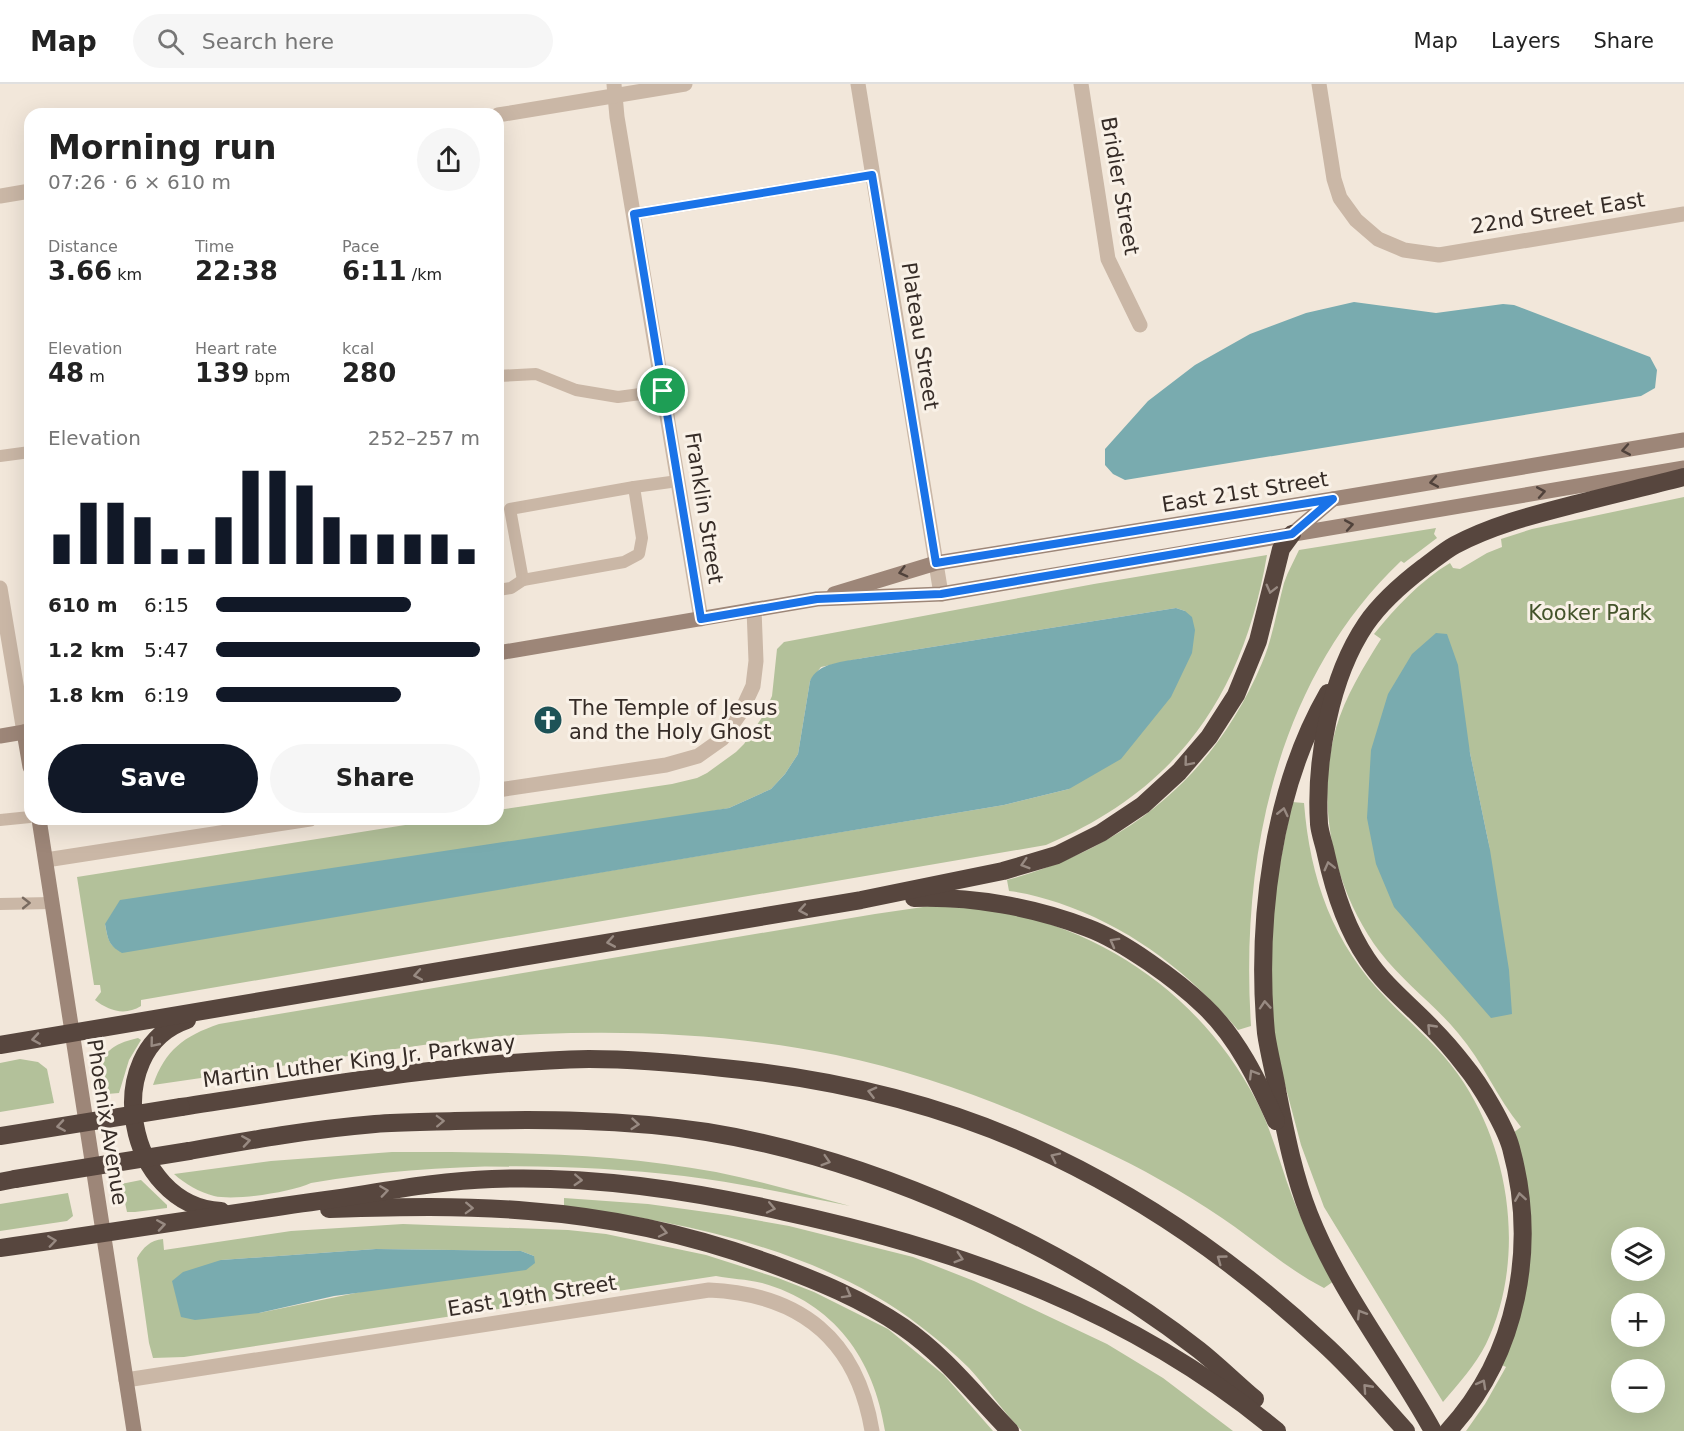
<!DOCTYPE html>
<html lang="en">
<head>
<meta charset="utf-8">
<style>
  body { margin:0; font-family:"DejaVu Sans",sans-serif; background:#f6f6f6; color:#222; height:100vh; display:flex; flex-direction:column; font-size:22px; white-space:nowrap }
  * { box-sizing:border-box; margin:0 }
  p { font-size:20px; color:#767676 }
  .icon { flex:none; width:33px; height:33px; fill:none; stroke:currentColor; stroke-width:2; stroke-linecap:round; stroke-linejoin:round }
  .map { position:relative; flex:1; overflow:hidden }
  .sheet { position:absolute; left:24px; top:24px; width:480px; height:717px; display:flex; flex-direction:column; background:#fff; border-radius:18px; box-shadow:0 6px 24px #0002 }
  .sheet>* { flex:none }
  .controls { position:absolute; left:1611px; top:1143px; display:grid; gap:12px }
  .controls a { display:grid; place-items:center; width:54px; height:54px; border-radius:50%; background:#fff; box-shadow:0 6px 24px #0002; font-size:30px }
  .pin { position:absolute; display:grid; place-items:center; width:51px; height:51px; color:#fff; margin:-26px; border:3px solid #fff; border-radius:50%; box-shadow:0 2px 6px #0007 }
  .round { display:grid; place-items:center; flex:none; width:63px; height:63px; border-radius:32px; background:#f6f6f6 }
  .summary { display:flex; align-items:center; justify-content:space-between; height:102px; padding:0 24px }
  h1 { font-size:33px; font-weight:600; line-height:45px }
  .stats { display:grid; grid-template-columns:repeat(3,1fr); gap:9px; height:102px; padding:6px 24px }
  .stats div { display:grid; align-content:center }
  .stats b { font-size:26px; font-weight:600 }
  .stats small { font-size:16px; font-weight:400 }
  .stats p { font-size:16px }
  .chart { height:168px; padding:12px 24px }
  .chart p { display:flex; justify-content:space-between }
  .chart svg { width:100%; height:108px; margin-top:6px; stroke:#111827; stroke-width:6 }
  .button { display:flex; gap:12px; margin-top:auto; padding:12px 24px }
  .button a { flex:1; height:69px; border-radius:36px; background:#111827; color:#fff; font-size:24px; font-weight:600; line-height:69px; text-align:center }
  .button a+a { background:#f6f6f6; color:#222 }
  ul { padding:0 24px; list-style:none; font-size:20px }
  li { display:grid; grid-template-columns:96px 72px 1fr; align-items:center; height:45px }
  li i { height:15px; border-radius:8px; background:#111827 }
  header { display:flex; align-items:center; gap:36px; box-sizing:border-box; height:84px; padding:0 30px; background:#fff; border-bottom:2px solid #e0e0e0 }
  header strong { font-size:28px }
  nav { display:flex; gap:33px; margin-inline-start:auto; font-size:21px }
  .search { width:420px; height:54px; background:#f6f6f6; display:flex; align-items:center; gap:15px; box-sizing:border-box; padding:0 21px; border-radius:33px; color:#767676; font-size:22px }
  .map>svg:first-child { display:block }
  .green { fill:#b3c19a; fill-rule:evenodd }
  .water { fill:#79abaf }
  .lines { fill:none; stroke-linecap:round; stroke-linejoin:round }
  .lane { stroke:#cab7a6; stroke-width:12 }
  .street { stroke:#cab7a6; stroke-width:15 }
  .secondary { stroke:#9d8678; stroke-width:15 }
  .highway { stroke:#57463e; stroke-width:18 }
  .highway-bridge { stroke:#57463e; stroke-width:18 }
  .oneway { stroke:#50423b }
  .oneway2 { stroke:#988a82 }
  .oneway3 { stroke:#796b60 }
  .route-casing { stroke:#fff; stroke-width:12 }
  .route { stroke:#1a73e8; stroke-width:8 }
  .labels { text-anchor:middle; stroke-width:6; stroke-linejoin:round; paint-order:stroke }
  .street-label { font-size:21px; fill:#362c27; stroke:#f9f1e7 }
  .park-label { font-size:21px; fill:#44542b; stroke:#f9f1e7 }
  .poi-label { font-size:21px; fill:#362c27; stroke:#f9f1e7; text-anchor:start }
</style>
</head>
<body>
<header>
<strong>Map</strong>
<div class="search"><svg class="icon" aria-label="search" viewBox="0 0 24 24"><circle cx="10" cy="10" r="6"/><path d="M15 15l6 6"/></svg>Search here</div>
<nav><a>Map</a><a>Layers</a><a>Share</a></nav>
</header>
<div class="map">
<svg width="1684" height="1347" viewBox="0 0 1684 1347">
  <rect width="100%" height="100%" fill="#f2e7da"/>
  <g class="green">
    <path d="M1684,413V1347H1466L1485,1320L1506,1283L1502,1281L1522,1219L1513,1049L1521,1043C1497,1014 1483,978 1458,949C1434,920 1403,898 1380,868C1333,805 1315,719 1336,644C1345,613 1364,582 1381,555L1374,550C1396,523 1420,497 1450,479L1453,484L1460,485L1487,469L1502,463L1501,455L1532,445ZM1436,549L1470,669L1490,766ZM1622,1154H1654V1186H1622ZM1622,1220H1654V1252H1622ZM1622,1286H1654V1318H1622Z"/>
    <path d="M1436,444L1434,450L1437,454L1404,479L1401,477C1276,595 1240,776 1251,942L1238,946C1190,889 1130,843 1059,819C1043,814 1026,809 1009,807L1007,796C1126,764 1214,693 1262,579C1273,553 1277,525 1284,499C1288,487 1294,477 1299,466Z"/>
    <path d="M1267,471C1243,611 1178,705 1046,761L141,916V922C125,932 109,927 95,916L101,908L100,901H94L77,793L443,735H498V726L672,700L697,694L707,689L736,668L744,660L763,632L772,612L777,565L784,558L1094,500ZM1176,524L1185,527L1069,705L1004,721L122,868C108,861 108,855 105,840L729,724L771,705L785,690L798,670L810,597L821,583L863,574Z"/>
    <path d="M1292,718L1304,719C1310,795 1333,860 1387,915C1414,943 1443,966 1464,999C1512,1073 1525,1179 1486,1260C1475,1282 1458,1300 1443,1318L1324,1123L1301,1061L1278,974L1272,935L1271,826Z"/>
    <path d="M930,822C951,824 973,823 994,826C1107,846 1204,915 1257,1018C1272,1047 1280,1080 1292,1112C1303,1141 1320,1169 1334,1197L1324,1204C1287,1185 1256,1157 1222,1134C1182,1107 1141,1084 1098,1064C1014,1024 927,990 836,971C739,951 638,946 540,950C478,952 416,962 355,971C288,981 220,991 153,1001C165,966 184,952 219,940L875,830Z"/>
    <path d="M138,954L141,956L129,976L119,1009L107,1010L102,975C112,961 122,958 138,954Z"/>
    <polygon points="20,975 38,978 47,985 54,1019 0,1028 0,979"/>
    <path d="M392,1068C500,1068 610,1068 716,1088C761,1097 805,1110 850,1122C795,1111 740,1099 684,1092C561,1078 434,1078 311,1099C291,1108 236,1117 214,1112C199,1108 185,1100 174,1090L271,1077Z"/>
    <polygon points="141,1096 167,1121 167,1124 135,1128 127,1128 121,1100"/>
    <polygon points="68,1109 73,1132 67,1137 0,1147 0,1120"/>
    <path d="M564,1114L648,1120L728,1131L789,1142L913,1173L974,1197L1107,1260L1163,1294L1233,1347H1022C1003,1327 987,1304 969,1284C954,1269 937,1255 920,1242C826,1168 682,1136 564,1123Z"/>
    <path d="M403,1140L568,1146L606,1150L706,1171L778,1194L814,1208L888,1245L944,1291L993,1347H885C874,1275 834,1219 762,1199C746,1195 731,1195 716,1192L184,1273L153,1274L149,1259L137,1174C143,1164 150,1156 163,1155L164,1166L291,1147ZM376,1165L521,1167L534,1172L259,1229L221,1176Z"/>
  </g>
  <g class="water">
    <polygon points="1354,218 1436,229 1503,220 1514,221 1650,273 1657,286 1655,304 1641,312 1125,396 1113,390 1105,381 1105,365 1148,317 1195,281 1250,250 1306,229"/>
    <path d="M1176,524L1185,527L1192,533L1195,546L1192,569L1171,613L1121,675L1069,705L1004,721L122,869C108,861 108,855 105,840L120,816L729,724L771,705L785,690L798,670L810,597C818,578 844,578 863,574Z"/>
    <polygon points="1436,549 1447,550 1458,581 1470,669 1490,766 1509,886 1512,930 1491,934 1394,823 1376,780 1367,734 1371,666 1388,610 1412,570"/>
    <polygon points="376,1165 521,1167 534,1172 535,1179 526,1186 334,1212 259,1229 195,1236 181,1233 172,1197 183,1188 221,1176"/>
  </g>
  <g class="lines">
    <g class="lane">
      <polyline points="634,130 872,91"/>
      <polyline points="498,292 536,290 576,306 618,313 663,307"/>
      <polyline points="0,372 30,368"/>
      <polyline points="523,496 510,425 634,403"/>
      <polyline points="498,506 511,504 523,496 624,478 639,470 642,454 634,403 678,397"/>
      <polyline points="0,736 30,733"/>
      <polyline points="0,820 52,819"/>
    </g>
    <g class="street">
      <polyline points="614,0 617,33 701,535"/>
      <polyline points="858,0 941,510"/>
      <polyline points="1081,0 1108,175 1140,241"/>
      <polyline points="1319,0 1334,95 1340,114 1356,136 1378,155 1404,166 1439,171 1684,130"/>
      <polyline points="498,31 685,0"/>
      <polyline points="0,112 30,107"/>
      <polyline points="0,504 24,648"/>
      <polyline points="498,706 666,681 698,672 722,655 741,628 753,602 756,577 754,525"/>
      <polyline points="46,776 310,735"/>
      <path d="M126,1296L709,1206C800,1210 857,1255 872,1347"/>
    </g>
    <g class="secondary">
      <polyline points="1292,450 1333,415"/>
      <polyline points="834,510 936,479 1333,415 1684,356"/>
      <polyline points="498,569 817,515 941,510 1684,384"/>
      <polyline points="24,648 30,683"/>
      <polyline points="0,652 30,647"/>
      <polyline points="39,735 134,1347"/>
    </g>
    <g class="highway">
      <path d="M1328,609C1272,706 1256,839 1266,949C1269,970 1275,991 1278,1011C1286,1051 1294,1092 1309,1130C1340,1209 1393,1274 1433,1347"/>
      <path d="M914,814C971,812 1034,823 1088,844C1123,857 1177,896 1204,922C1237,953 1258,997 1276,1037"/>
      <path d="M187,936C98,966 126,1122 221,1127"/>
      <polyline points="0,961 861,816 1003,787 1057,771 1101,749 1143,721 1179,688 1209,653 1236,611 1258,557 1281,465 1292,450"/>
      <path d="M181,1023C316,1003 452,978 589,975C634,975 678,979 723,984C836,995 950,1022 1053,1072C1151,1119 1244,1185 1323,1259C1353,1286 1379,1317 1406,1347"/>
      <path d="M189,1067C251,1056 313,1045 375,1040C402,1038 429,1038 455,1037C539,1035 624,1035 707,1048C874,1075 1066,1162 1199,1266C1218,1281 1236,1299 1255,1315"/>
      <polyline points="0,1098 15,1095"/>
      <path d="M329,1125C396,1123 462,1121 529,1127C611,1133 695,1152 772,1180C818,1197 862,1215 903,1243C944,1271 976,1312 1010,1347"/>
      <path d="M0,1164C109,1149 217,1131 326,1116C381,1108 437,1097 492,1095C591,1091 690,1106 785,1128C966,1167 1134,1228 1277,1347"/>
      <path d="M1448,1347C1518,1271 1538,1163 1511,1064C1505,1042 1480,1000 1465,982C1455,969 1444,956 1432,944C1410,921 1385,902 1367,875C1346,844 1334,807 1326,770C1324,760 1320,750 1319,740C1315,677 1330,593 1366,540C1381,518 1403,499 1424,483C1434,476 1444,467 1455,461C1491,442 1529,432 1568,422C1606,412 1645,403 1684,393"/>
    </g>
    <g class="highway-bridge">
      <polyline points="0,1052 181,1023"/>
      <polyline points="15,1095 189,1067"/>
    </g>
  </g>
  <defs><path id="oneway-chevron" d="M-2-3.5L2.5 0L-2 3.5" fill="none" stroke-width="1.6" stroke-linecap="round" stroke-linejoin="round" transform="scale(1.5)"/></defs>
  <g class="oneway">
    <use href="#oneway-chevron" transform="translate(1626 366) rotate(170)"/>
    <use href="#oneway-chevron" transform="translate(1434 398) rotate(170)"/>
    <use href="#oneway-chevron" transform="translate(1541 408) rotate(-10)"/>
    <use href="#oneway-chevron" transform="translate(1349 441) rotate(-10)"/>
    <use href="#oneway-chevron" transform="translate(903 488) rotate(165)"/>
  </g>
  <g class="oneway2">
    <use href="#oneway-chevron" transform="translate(1271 505) rotate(104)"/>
    <use href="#oneway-chevron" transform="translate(1188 678) rotate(130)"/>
    <use href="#oneway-chevron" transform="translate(1283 728) rotate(-77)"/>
    <use href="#oneway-chevron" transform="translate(1025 780) rotate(163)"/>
    <use href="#oneway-chevron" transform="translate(1329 782) rotate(-104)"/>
    <use href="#oneway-chevron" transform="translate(803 826) rotate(170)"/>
    <use href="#oneway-chevron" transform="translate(611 858) rotate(170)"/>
    <use href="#oneway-chevron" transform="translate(1114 858) rotate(-151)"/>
    <use href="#oneway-chevron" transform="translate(418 891) rotate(170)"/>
    <use href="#oneway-chevron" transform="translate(1265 921) rotate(-94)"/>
    <use href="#oneway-chevron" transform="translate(1431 944) rotate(-134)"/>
    <use href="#oneway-chevron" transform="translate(36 955) rotate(171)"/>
    <use href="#oneway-chevron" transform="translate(154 959) rotate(129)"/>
    <use href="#oneway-chevron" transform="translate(1253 990) rotate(-121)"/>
    <use href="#oneway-chevron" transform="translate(872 1008) rotate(-166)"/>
    <use href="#oneway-chevron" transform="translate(440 1037) rotate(-2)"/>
    <use href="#oneway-chevron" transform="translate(635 1040) rotate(5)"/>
    <use href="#oneway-chevron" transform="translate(61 1042) rotate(171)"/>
    <use href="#oneway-chevron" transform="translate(246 1057) rotate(-9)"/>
    <use href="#oneway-chevron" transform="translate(1055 1073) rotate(-154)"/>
    <use href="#oneway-chevron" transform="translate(826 1077) rotate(17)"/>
    <use href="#oneway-chevron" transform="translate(578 1096) rotate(3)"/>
    <use href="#oneway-chevron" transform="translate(384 1107) rotate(-8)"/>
    <use href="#oneway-chevron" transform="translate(1520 1113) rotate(-99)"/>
    <use href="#oneway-chevron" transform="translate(469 1124) rotate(2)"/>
    <use href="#oneway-chevron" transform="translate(771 1124) rotate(12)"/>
    <use href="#oneway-chevron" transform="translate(161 1141) rotate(-9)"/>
    <use href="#oneway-chevron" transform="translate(663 1148) rotate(12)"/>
    <use href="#oneway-chevron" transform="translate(52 1157) rotate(-8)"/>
    <use href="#oneway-chevron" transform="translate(959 1174) rotate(17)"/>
    <use href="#oneway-chevron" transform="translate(1221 1175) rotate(-144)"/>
    <use href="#oneway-chevron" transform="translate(847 1210) rotate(29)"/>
    <use href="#oneway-chevron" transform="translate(1361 1230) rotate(-121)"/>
    <use href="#oneway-chevron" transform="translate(1482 1300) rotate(-61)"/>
    <use href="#oneway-chevron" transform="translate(1367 1304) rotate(-132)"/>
  </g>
  <use class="oneway3" href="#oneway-chevron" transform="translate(26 819) rotate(-1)"/>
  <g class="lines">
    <g class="route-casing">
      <polygon id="route" points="872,91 936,479 1333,415 1292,450 941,510 817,515 701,535 634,130"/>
    </g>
    <use href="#route" class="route"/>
  </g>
  <defs>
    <g id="church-disc" transform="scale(1.5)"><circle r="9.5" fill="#1d5257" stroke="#f9f1e7"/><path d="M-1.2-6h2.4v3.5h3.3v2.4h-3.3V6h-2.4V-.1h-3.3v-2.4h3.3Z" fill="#fff"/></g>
  </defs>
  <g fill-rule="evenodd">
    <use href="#church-disc" x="548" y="636"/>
  </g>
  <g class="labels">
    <g class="street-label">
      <text transform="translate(1120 102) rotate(80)" y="7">Bridier Street</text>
      <text transform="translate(1558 129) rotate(-9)" y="7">22nd Street East</text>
      <text transform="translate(920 252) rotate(81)" y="7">Plateau Street</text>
      <text transform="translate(1245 408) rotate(-9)" y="7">East 21st Street</text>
      <text transform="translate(704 424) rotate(81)" y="7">Franklin Street</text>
      <text transform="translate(359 977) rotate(-7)" y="7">Martin Luther King Jr. Parkway</text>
      <text transform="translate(107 1038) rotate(81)" y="7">Phoenix Avenue</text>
      <text transform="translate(532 1212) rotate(-9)" y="7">East 19th Street</text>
    </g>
    <g class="park-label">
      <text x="1590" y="536">Kooker Park</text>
    </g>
    <g class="poi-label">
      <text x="569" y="631">The Temple of Jesus<tspan x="569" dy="24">and the Holy Ghost</tspan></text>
    </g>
  </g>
</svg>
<div class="controls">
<a><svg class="icon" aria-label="layers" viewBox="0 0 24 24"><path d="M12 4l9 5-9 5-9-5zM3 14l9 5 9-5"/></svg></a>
<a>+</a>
<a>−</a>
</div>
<div class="pin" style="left:663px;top:307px;background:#1e9e55"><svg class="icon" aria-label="arrive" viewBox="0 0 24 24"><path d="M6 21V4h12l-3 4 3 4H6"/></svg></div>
<section class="sheet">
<div class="summary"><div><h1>Morning run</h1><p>07:26 · 6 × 610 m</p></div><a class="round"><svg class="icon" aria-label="share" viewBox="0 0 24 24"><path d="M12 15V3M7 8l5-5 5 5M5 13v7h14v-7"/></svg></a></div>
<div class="stats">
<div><p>Distance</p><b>3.66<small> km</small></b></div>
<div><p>Time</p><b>22:38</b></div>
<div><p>Pace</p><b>6:11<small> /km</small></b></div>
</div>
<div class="stats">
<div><p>Elevation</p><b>48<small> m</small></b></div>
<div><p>Heart rate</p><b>139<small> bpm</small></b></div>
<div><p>kcal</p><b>280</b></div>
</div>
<div class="chart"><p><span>Elevation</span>252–257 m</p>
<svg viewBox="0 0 160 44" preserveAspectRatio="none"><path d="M5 44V32M15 44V19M25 44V19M35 44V25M45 44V38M55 44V38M65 44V25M75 44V6M85 44V6M95 44V12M105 44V25M115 44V32M125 44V32M135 44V32M145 44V32M155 44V38"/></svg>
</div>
<ul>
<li><b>610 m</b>6:15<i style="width:74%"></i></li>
<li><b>1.2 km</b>5:47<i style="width:100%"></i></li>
<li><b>1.8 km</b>6:19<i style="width:70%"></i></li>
</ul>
<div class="button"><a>Save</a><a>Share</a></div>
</section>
</div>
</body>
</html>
